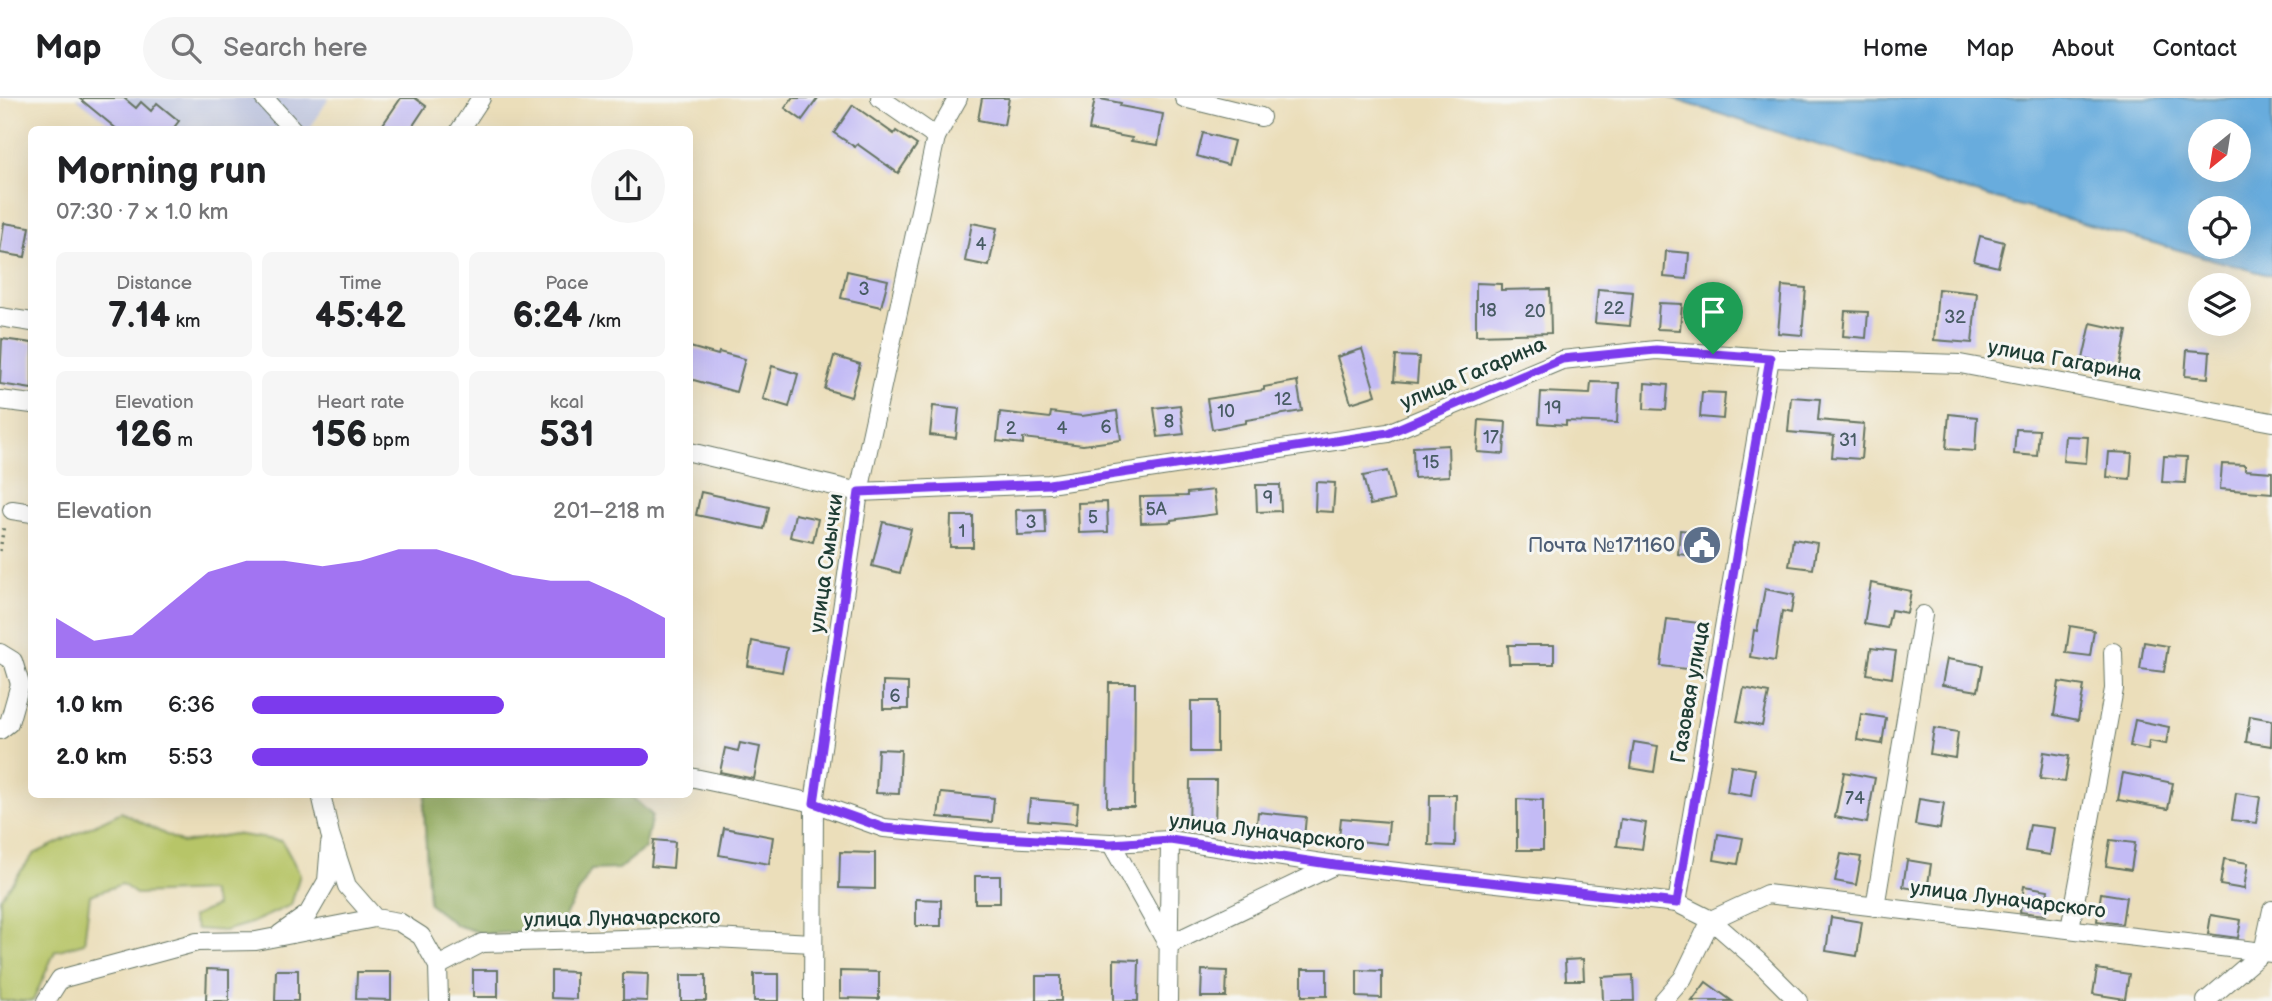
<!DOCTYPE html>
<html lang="en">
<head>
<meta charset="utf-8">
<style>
  body { margin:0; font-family:"Balsamiq Sans",sans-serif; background:#f6f6f6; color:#202124; height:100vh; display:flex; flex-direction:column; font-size:26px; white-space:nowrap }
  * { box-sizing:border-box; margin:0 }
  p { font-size:23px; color:#757577 }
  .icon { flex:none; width:38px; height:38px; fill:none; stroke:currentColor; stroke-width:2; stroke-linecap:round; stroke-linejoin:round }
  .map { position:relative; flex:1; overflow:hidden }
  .drawer { position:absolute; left:28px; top:28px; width:665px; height:672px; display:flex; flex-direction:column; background:#fff; border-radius:10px; box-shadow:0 7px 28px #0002 }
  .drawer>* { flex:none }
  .needle { width:46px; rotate:210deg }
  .buttons { position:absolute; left:2188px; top:21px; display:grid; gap:14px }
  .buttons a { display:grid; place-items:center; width:63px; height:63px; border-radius:50%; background:#fff; box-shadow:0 7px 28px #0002; font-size:35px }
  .pin { position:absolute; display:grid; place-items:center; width:60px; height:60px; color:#fff; margin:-72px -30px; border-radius:50% 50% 50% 0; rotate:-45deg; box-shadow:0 0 7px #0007 }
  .pin .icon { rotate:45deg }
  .round { display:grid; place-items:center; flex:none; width:74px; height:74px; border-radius:37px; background:#f6f6f6 }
  .overview { display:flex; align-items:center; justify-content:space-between; height:119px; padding:0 28px }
  h1 { font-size:38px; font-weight:700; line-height:52px }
  .stats { display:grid; grid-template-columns:repeat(3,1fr); gap:10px; height:119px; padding:7px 28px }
  .stats div { display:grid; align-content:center; border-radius:10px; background:#f6f6f6; text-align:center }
  .stats b { font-size:35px; font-weight:700 }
  .stats small { font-size:19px; font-weight:400 }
  .stats p { font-size:19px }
  .chart { height:196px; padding:14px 28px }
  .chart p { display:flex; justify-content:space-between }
  .chart svg { width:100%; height:126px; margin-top:7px; fill:#7c3aed; opacity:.7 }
  ul { padding:0 28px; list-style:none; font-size:23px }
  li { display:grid; grid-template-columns:112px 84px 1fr; align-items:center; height:52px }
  li i { height:18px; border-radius:9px; background:#7c3aed }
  header { display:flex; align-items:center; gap:42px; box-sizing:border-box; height:98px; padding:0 35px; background:#fff; border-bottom:2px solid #e0e0e0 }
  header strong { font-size:33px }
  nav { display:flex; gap:38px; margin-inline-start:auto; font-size:24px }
  .search { width:490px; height:63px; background:#f6f6f6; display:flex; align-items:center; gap:18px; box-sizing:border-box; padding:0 24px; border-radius:38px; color:#757577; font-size:26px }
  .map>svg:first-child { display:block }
  .industrial { fill:#bcc3de }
  .green { fill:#b7c567; stroke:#6b814e; stroke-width:2 }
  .forest { fill:#91aa5c; stroke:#587448; stroke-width:2 }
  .water { fill:#68acdd; stroke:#447488; stroke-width:2; fill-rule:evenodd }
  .building { fill:#c3bbf5 }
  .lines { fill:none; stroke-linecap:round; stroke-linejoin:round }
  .minor-casing { stroke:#667563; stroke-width:20 }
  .path { stroke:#667563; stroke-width:3.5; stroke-dasharray:2 5; stroke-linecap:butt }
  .minor { stroke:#fff; stroke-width:18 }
  .route-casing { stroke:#fff; stroke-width:14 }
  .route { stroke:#7c3aed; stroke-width:9 }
  .labels { text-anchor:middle; stroke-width:6; stroke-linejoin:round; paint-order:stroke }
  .number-label { font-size:18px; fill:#485c64 }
  .street-label { font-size:21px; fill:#1f3d34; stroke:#f6f6f2 }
  .service-label { font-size:21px; fill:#4e5e75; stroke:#f6f6f2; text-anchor:end }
</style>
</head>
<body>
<header>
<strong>Map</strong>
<div class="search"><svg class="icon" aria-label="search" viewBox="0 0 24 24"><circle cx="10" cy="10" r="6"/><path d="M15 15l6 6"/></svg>Search here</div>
<nav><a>Home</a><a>Map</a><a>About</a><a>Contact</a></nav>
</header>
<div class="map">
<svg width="2272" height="903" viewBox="0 0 2272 903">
  <rect width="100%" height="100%" fill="#f6f6f2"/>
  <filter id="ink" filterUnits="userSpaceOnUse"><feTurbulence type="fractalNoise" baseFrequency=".0143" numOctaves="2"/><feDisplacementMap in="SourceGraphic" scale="14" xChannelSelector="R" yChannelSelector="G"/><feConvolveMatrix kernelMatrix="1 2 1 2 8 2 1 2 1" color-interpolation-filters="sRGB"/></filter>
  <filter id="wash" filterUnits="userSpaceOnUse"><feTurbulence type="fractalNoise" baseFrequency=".00686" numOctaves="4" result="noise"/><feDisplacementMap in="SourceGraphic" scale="28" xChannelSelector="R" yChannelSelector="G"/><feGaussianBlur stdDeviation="1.57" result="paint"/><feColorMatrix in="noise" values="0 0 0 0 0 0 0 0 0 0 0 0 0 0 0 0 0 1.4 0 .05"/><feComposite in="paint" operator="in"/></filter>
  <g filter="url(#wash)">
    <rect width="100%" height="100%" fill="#ebdeba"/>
    <polygon class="industrial" points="76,0 329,0 309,32 117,31"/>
    <polygon class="green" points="121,714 182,745 234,736 282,743 300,776 291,807 251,825 224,833 197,831 192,819 216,808 210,793 136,796 122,786 90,797 84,845 55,853 33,903 0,903 0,800 34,756"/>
    <polygon class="forest" points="612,696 632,699 652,717 645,750 619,771 591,772 557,832 484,836 456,827 429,806 424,711 426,697"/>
    <path class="water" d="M1670,0H2272V178L1928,82ZM2200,33H2238V72H2200ZM2200,110H2238V149H2200Z"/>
    <g id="blocks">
      <g class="building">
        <polygon points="79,0 124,0 136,10 141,4 151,13 157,5 179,23 172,32 118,32"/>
        <polygon points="401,0 415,0 426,8 410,32 379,32"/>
        <polygon points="792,0 818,0 802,22 785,10"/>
        <polygon points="982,0 1009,0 1004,27 978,22"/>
        <polygon points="1095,0 1121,5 1120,8 1163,16 1158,47 1131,43 1132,40 1089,32"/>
        <polygon points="853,7 894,36 896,33 917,47 898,75 857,46 855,49 834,35"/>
        <polygon points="1203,35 1234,43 1228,67 1197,58"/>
        <polygon points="4,125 30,129 25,159 0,155"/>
        <polygon points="972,125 997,130 989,168 965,163"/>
        <polygon points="1980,138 2004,144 1998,169 1974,163"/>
        <polygon points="1666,153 1689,155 1687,181 1664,179"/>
        <polygon points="847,173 888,182 881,209 841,200"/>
        <polygon points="1476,185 1501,186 1501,192 1550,191 1551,235 1476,237"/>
        <polygon points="1782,188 1806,190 1802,237 1778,235"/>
        <polygon points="1598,191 1633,194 1630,228 1595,225"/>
        <polygon points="1938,191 1977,195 1972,245 1934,242"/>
        <polygon points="1711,204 1735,206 1733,231 1710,230"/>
        <polygon points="1659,205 1682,206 1680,232 1657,231"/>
        <polygon points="1845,213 1868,214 1866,240 1843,238"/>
        <polygon points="2091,225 2127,233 2120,268 2083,261"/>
        <polygon points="2,241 32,245 32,291 0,286"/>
        <polygon points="690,249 718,257 719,254 745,261 736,294 690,281"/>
        <polygon points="1362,251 1376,297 1351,305 1337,259"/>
        <polygon points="2187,252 2210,254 2208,280 2185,278"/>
        <polygon points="834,258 860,266 851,299 825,291"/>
        <polygon points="1396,258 1419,259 1417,285 1394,283"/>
        <polygon points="772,268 798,276 789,309 763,301"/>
        <polygon points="1297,283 1302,313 1246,322 1246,325 1212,331 1207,301 1264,292 1264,289"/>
        <polygon points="1591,284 1619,285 1617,325 1566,323 1566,327 1539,325 1541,294 1590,296"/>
        <polygon points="1645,285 1668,287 1666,312 1644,311"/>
        <polygon points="1702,294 1725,295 1723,321 1700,319"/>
        <polygon points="1791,299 1820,301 1818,322 1864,326 1861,361 1832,359 1834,338 1788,334"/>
        <polygon points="1180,307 1184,336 1158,339 1154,310"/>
        <polygon points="933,308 959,311 956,340 930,337"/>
        <polygon points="1117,313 1121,342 1083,347 1023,340 1023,346 997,343 1000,314 1050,320 1051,314 1082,318"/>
        <polygon points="1949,316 1977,319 1975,353 1946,351"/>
        <polygon points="1479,322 1506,324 1504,356 1477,354"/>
        <polygon points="2016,331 2039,332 2037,358 2014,356"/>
        <polygon points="2065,338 2088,339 2086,365 2063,363"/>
        <polygon points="1448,347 1449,378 1414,380 1413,349"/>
        <polygon points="2109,354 2132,355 2130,381 2107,379"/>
        <polygon points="2164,358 2187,359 2185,385 2162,384"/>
        <polygon points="2222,366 2245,367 2245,372 2272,374 2272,395 2220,391"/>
        <polygon points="1387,373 1394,402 1370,407 1363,378"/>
        <polygon points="1316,384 1335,385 1333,414 1315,413"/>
        <polygon points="1256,387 1280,387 1281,413 1257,414"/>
        <polygon points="1214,392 1217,416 1171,422 1171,424 1141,425 1140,399 1187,398 1187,395"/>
        <polygon points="701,394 769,409 764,431 696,417"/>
        <polygon points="1107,404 1108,434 1079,435 1078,405"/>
        <polygon points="1045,411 1046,436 1017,437 1016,412"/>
        <polygon points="795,416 818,421 813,444 790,439"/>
        <polygon points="951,418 973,418 973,449 950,449"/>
        <polygon points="883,424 911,431 900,475 872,468"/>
        <polygon points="1680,432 1711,435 1709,459 1678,456"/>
        <polygon points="1793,441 1817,445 1813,471 1789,468"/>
        <polygon points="1871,485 1911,493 1907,515 1891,512 1887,530 1864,526"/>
        <polygon points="1765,491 1794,497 1791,515 1782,513 1775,563 1750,559 1754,532 1757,533"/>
        <polygon points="1667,521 1707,526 1702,573 1661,568"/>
        <polygon points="2070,528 2094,532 2090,558 2066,555"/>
        <polygon points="752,543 787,550 782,574 748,568"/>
        <polygon points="2144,544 2168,548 2164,574 2140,571"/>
        <polygon points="1508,547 1554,547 1554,566 1509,566"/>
        <polygon points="1871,550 1896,553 1892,580 1867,576"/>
        <polygon points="1947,561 1983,567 1978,593 1942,587"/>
        <polygon points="883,584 908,585 908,611 883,611"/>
        <polygon points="2059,584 2084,588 2078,622 2054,617"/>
        <polygon points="1109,585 1135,585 1134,709 1107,709"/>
        <polygon points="1744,590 1769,595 1762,628 1737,623"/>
        <rect x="1191" y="603" width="26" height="51"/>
        <polygon points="1861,616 1886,620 1882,646 1857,642"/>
        <polygon points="2250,618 2272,622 2271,648 2246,644"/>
        <polygon points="2135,622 2169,629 2166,646 2149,643 2148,652 2130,648"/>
        <polygon points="1934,630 1958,634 1955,660 1930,656"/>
        <polygon points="1634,644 1658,648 1654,674 1630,670"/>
        <polygon points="740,645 760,649 754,681 720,674 725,650 738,653"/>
        <polygon points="878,651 901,652 899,696 876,695"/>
        <polygon points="2044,654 2069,658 2065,684 2040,681"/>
        <polygon points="1731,667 1755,671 1751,698 1727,694"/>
        <polygon points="1844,674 1875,680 1867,725 1835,719"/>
        <polygon points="2123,675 2173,685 2168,711 2118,702"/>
        <polygon points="1190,682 1216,682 1215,732 1189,732"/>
        <polygon points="941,695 994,700 992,724 938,719"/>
        <polygon points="2236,695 2260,699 2256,725 2232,722"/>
        <polygon points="1430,697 1456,697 1455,748 1429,747"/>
        <polygon points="1030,701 1078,705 1076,726 1028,722"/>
        <polygon points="1517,701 1543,702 1543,752 1517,752"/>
        <polygon points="1919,701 1944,705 1940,731 1915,727"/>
        <polygon points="1258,714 1306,719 1304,740 1256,735"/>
        <polygon points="1341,720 1389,724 1387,746 1339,741"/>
        <polygon points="1621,721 1646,725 1642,751 1617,748"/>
        <polygon points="2030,727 2054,730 2050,757 2025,753"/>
        <polygon points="724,730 773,739 769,766 719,757"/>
        <polygon points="1718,736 1743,740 1738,766 1714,762"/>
        <polygon points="654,742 675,744 673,770 651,768"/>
        <polygon points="2110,742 2135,745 2131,772 2106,768"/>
        <polygon points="840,754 875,755 875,791 839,790"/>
        <polygon points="1841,756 1861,759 1856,787 1835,783"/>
        <polygon points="2224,761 2248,765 2244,791 2220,787"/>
        <polygon points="1907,762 1931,766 1927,793 1903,789"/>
        <rect x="975" y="778" width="25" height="27"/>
        <polygon points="2024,788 2048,792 2045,817 2020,814"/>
        <polygon points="2101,795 2126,799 2122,826 2097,823"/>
        <polygon points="916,801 941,802 941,828 916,828"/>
        <polygon points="2211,817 2241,822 2238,840 2208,836"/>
        <polygon points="1831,819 1862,824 1857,858 1826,853"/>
        <polygon points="1114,861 1139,862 1138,903 1114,903"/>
        <polygon points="1583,861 1584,882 1566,882 1565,862"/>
        <polygon points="207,871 229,872 229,903 206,903"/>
        <rect x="1302" y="871" width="25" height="27"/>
        <polygon points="2097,871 2129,876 2125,901 2093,896"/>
        <polygon points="276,872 298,872 298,903 275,903"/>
        <rect x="473" y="872" width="25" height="27"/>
        <polygon points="1202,872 1227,873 1226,899 1201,899"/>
        <polygon points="1357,872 1382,873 1382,900 1357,899"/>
        <polygon points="551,873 576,874 576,901 551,900"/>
        <polygon points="840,873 879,874 879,901 840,900"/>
        <polygon points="357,874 391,874 391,902 356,901"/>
        <polygon points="623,875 648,876 647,903 623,902"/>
        <rect x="754" y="876" width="25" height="27"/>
        <rect x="681" y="877" width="25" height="26"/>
        <polygon points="1633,877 1634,903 1603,903 1602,879"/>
        <rect x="1036" y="878" width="25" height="25"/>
        <polygon points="1706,884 1732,903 1692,903"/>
      </g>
    </g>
  </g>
  <g filter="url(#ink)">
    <use href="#blocks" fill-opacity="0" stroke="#667563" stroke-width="2"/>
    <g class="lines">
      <g class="minor-casing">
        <g id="minor">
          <polyline points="264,0 293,32"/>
          <polyline points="880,0 936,39 958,0"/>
          <polyline points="1184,0 1261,19"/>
          <polyline points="460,32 481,0"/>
          <polyline points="0,219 32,224"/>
          <polyline points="0,302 32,306"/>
          <polyline points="690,354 859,394 1049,386 1388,335 1562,262 1656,252 1770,260 1960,266 2272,324"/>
          <polyline points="12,412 32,415"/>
          <polyline points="0,555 13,563 20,586 9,625 0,632"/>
          <polyline points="690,679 814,705 884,730 984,739 1111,745 1170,742 1335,767 1677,805"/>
          <polyline points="321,696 330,736 347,788 375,820 399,824 421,838 438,868 439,903"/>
          <polyline points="1111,745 1168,847 1335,767"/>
          <polyline points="1875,809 1923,517"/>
          <polyline points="2070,831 2114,591 2113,554"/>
          <polyline points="280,836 308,816 327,783 330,746"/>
          <polyline points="2263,854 2272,812"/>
          <polyline points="438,868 482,845 694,839 813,845"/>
          <polyline points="46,903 60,881 197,844 256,843 375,820"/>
          <polyline points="813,903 814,705 859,394 936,39"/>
          <polyline points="1168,903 1170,742"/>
          <polyline points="1663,903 1683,880 1711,822 1677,805 1770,260"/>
          <polyline points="1798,903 1758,863 1711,822 1767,796 2272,855"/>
          <polyline points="2206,903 2263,854"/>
        </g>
      </g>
      <polyline class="path" points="0,453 4,427"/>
      <use href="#minor" class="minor"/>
    </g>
  </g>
  <g class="lines" filter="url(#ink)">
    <g class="route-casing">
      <polygon id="route" points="1656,252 1770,260 1677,805 1335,767 1170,742 1111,746 984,739 884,730 814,705 859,394 1049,386 1388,335 1562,261"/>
    </g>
    <use href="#route" class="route"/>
  </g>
  <defs>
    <g id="civic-disc" transform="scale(2.0125)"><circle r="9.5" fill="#5c6f8a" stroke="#f6f6f2"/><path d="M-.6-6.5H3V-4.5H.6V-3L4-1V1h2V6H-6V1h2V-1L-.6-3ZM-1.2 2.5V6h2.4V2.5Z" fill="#fff"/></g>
  </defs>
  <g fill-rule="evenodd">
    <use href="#civic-disc" x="1702" y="447"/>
  </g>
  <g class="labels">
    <g class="number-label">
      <text x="981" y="152">4</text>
      <text x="864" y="197">3</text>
      <text x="1614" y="216">22</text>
      <text x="1488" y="218">18</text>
      <text x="1535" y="219">20</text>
      <text x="1955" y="225">32</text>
      <text x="1283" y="307">12</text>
      <text x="1553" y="316">19</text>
      <text x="1226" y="319">10</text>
      <text x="1169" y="329">8</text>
      <text x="1106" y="335">6</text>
      <text x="1011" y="336">2</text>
      <text x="1062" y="336">4</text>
      <text x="1491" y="345">17</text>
      <text x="1848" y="348">31</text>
      <text x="1431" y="370">15</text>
      <text x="1268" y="406">9</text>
      <text x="1156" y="417">5А</text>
      <text x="1093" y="425">5</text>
      <text x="1031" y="430">3</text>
      <text x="962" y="439">1</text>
      <text x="895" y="604">6</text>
      <text x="1855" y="706">74</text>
    </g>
    <g class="street-label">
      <text transform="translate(2065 262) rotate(10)" y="7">улица Гагарина</text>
      <text transform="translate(1473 275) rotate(-23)" y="7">улица Гагарина</text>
      <text transform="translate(826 465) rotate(-82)" y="7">улица Смычки</text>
      <text transform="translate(1690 594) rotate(-80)" y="7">Газовая улица</text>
      <text transform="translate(1267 734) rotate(7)" y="7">улица Луначарского</text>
      <text transform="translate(2008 801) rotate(7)" y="7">улица Луначарского</text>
      <text transform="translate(622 820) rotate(-1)" y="7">улица Луначарского</text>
    </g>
    <g class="service-label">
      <text x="1675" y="454">Почта №171160</text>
    </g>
  </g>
</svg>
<div class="buttons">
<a><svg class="needle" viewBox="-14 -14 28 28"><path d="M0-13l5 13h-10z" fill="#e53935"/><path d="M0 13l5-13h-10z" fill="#757577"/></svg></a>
<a><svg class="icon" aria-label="locate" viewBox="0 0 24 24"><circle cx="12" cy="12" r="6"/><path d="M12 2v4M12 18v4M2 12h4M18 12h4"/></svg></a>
<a><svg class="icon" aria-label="layers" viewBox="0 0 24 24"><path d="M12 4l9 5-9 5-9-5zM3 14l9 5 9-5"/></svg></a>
</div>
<div class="pin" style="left:1713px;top:256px;background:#1e9e55"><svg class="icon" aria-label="arrive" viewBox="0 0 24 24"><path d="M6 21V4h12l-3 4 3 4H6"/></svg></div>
<section class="drawer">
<div class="overview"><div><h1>Morning run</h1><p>07:30 · 7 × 1.0 km</p></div><a class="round"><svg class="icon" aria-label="share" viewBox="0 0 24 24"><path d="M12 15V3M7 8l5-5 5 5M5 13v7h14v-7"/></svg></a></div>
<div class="stats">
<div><p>Distance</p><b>7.14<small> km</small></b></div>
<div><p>Time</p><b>45:42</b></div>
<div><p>Pace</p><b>6:24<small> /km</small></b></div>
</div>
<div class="stats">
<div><p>Elevation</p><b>126<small> m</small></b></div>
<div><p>Heart rate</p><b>156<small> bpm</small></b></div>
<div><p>kcal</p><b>531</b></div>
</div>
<div class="chart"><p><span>Elevation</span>201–218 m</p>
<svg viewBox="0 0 160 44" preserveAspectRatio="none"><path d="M0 44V30L10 38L20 36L30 25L40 14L50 10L60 10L70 12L80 10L90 6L100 6L110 10L120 15L130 17L140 17L150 23L160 30V44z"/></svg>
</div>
<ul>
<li><b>1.0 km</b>6:36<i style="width:61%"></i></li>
<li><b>2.0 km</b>5:53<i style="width:96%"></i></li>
</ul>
</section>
</div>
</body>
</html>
